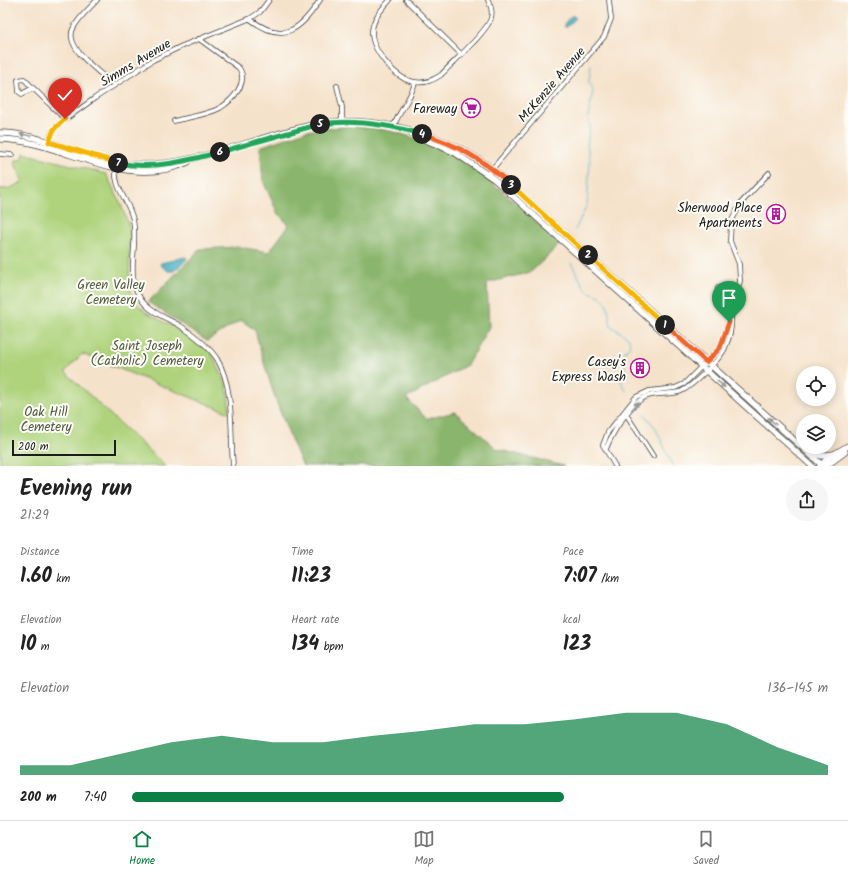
<!DOCTYPE html>
<html lang="en">
<head>
<meta charset="utf-8">
<style>
  body { margin:0; font-family:Kalam,sans-serif; background:#f6f6f6; color:#222; height:100vh; display:flex; flex-direction:column; font-size:15px; white-space:nowrap }
  * { box-sizing:border-box; margin:0 }
  p { font-size:13px; color:#767676 }
  .icon { flex:none; width:22px; height:22px; fill:none; stroke:currentColor; stroke-width:2; stroke-linecap:round; stroke-linejoin:round }
  .map { position:relative; height:466px; overflow:hidden }
  .sheet { display:flex; flex-direction:column; background:#fff; flex:1 }
  .sheet>* { flex:none }
  .fabs { position:absolute; left:796px; top:366px; display:grid; gap:8px }
  .fabs a { display:grid; place-items:center; width:40px; height:40px; border-radius:50%; background:#fff; box-shadow:0 2px 10px #0003; font-size:20px }
  .scale { position:absolute; left:12px; bottom:10px; width:104px; box-sizing:border-box; padding-left:4px; border:2px solid #1c1c1c; border-top:0; font-size:11px; line-height:14px; white-space:nowrap; color:#1c1c1c; -webkit-text-stroke:3px #fdfcf7; paint-order:stroke }
  .pin { position:absolute; display:grid; place-items:center; width:34px; height:34px; color:#fff; margin:-41px -17px; border-radius:50% 50% 50% 0; rotate:-45deg; box-shadow:0 0 4px #0007 }
  .pin .icon { rotate:45deg }
  .km { position:absolute; width:20px; height:20px; margin:-10px; border-radius:50%; background:#222; color:#fff; font-size:11px; line-height:20px; text-align:center }
  .round { display:grid; place-items:center; flex:none; width:42px; height:42px; border-radius:21px; background:#f6f6f6 }
  .summary { display:flex; align-items:center; justify-content:space-between; height:68px; padding:0 20px }
  h1 { font-size:22px; font-weight:800; line-height:30px }
  .figures { display:grid; grid-template-columns:repeat(3,1fr); gap:6px; height:68px; padding:4px 20px }
  .figures div { display:grid; align-content:center }
  .figures b { font-size:20px; font-weight:800 }
  .figures small { font-size:11px; font-weight:400 }
  .figures p { font-size:11px }
  .chart { height:112px; padding:8px 20px }
  .chart p { display:flex; justify-content:space-between }
  .chart svg { width:100%; height:72px; margin-top:4px; fill:#0b8043; opacity:.7 }
  ul { padding:0 20px; list-style:none; font-size:13px }
  li { display:grid; grid-template-columns:64px 48px 1fr; align-items:center; height:30px }
  li i { height:10px; border-radius:5px; background:#0b8043 }
  .tab-bar { display:flex; justify-content:space-around; align-items:center; height:56px; border-top:1px solid #e0e0e0; background:#fff; font-size:11px; color:#767676 }
  .tab-bar a { display:grid; justify-items:center; gap:2px }
  .tab-bar .on { color:#0b8043 }
  .map>svg:first-child { display:block }
  .green { fill:#aed37c; stroke:#65784c }
  .forest { fill:#8ab56c; stroke:#536844 }
  .water { fill:#46b0c4; stroke:#316670 }
  .lines { fill:none; stroke-linecap:round; stroke-linejoin:round }
  .stream { stroke:#46b0c4; stroke-width:1 }
  .minor-casing { stroke:#3d3a36; stroke-width:5.5 }
  .major-casing { stroke:#3d3a36; stroke-width:7 }
  .minor { stroke:#fff; stroke-width:4 }
  .major { stroke:#fff; stroke-width:5.5 }
  .oneway { fill:#999 }
  .split-1-casing { stroke:#fff; stroke-width:8 }
  .split-2-casing { stroke:#fff; stroke-width:8 }
  .split-3-casing { stroke:#fff; stroke-width:8 }
  .split-4-casing { stroke:#fff; stroke-width:8 }
  .split-5-casing { stroke:#fff; stroke-width:8 }
  .split-6-casing { stroke:#fff; stroke-width:8 }
  .split-7-casing { stroke:#fff; stroke-width:8 }
  .split-8-casing { stroke:#fff; stroke-width:8 }
  .split-1 { stroke:#f0652b; stroke-width:5 }
  .split-2 { stroke:#f5b400; stroke-width:5 }
  .split-3 { stroke:#f5b400; stroke-width:5 }
  .split-4 { stroke:#f0652b; stroke-width:5 }
  .split-5 { stroke:#22a559; stroke-width:5 }
  .split-6 { stroke:#22a559; stroke-width:5 }
  .split-7 { stroke:#22a559; stroke-width:5 }
  .split-8 { stroke:#f5b400; stroke-width:5 }
  .labels { text-anchor:middle; stroke-width:4; stroke-linejoin:round; paint-order:stroke }
  .street-label { font-size:13px; fill:#1c1c1c; stroke:#fdfcf7 }
  .poi-label { font-size:13px; fill:#1c1c1c; stroke:#fdfcf7; text-anchor:end }
  .park-label { font-size:13px; fill:#4f5c3e; stroke:#fdfcf7 }
</style>
</head>
<body>
<div class="map">
<svg width="848" height="466" viewBox="0 0 848 466">
  <rect width="100%" height="100%" fill="#fdfcf7"/>
  <filter id="ink" filterUnits="userSpaceOnUse"><feTurbulence type="fractalNoise" baseFrequency=".025" numOctaves="2"/><feDisplacementMap in="SourceGraphic" scale="8" xChannelSelector="R" yChannelSelector="G"/><feConvolveMatrix kernelMatrix="1 2 1 2 8 2 1 2 1" color-interpolation-filters="sRGB"/></filter>
  <filter id="wash" filterUnits="userSpaceOnUse"><feTurbulence type="fractalNoise" baseFrequency=".012" numOctaves="4" result="noise"/><feDisplacementMap in="SourceGraphic" scale="16" xChannelSelector="R" yChannelSelector="G"/><feGaussianBlur stdDeviation="0.9" result="paint"/><feColorMatrix in="noise" values="0 0 0 0 0 0 0 0 0 0 0 0 0 0 0 0 0 1.4 0 .05"/><feComposite in="paint" operator="in"/></filter>
  <g filter="url(#wash)">
    <rect width="100%" height="100%" fill="#f5e2ca"/>
    <polygon class="green" points="24,153 106,174 120,202 130,229 129,284 132,294 138,305 146,312 173,327 211,352 227,386 230,413 82,354 65,372 165,466 0,466 0,189 8,189 23,182 14,161 23,158"/>
    <path class="forest" d="M349,126C361,128 373,128 385,130C456,144 509,196 560,244L531,272L487,283L489,327L467,365L406,398L427,419L455,412L497,449L564,466H303C282,422 267,377 255,330L241,320L207,341L148,302L200,249L238,247L269,252L289,225L278,214L263,181L260,147L306,131Z"/>
    <g class="water">
      <polygon points="571,16 574,16 576,18 566,28 564,24"/>
      <polygon points="185,257 187,258 186,260 174,271 168,271 160,265 161,263"/>
    </g>
    <g class="lines">
      <g class="stream">
        <polyline points="575,230 587,205 590,160 587,145 590,126 588,117 593,91 589,82 591,65"/>
        <path d="M571,263L584,287L587,291L600,296L607,303L611,326L629,338L630,345C616,362 627,356 624,371C623,375 622,378 621,381L626,391"/>
        <polyline points="644,414 655,427 673,466"/>
      </g>
    </g>
  </g>
  <g filter="url(#ink)">
    <g class="lines">
      <g class="minor-casing">
        <g id="minor">
          <path d="M97,0C89,9 78,18 73,29C64,48 101,73 114,85"/>
          <path d="M390,0C382,9 373,18 372,31C371,50 396,80 415,82C425,84 433,80 441,75C452,63 488,31 491,18C493,12 491,6 488,0"/>
          <polyline points="406,0 461,54"/>
          <path d="M250,19C283,44 300,31 320,0"/>
          <polyline points="337,86 342,107 342,123"/>
          <polyline points="34,89 24,79 18,80 19,92 22,94 29,90 34,89 65,119"/>
          <path d="M174,121C189,117 207,115 220,108C233,100 249,82 239,68L199,39"/>
          <path d="M393,128C399,111 410,100 415,83"/>
          <polyline points="48,143 52,132 59,124 95,98 153,60 182,46 251,18 260,12 269,0"/>
          <polyline points="0,154 12,155"/>
          <path d="M116,167C113,188 129,200 133,220C138,243 128,268 136,289C142,309 162,316 179,325C193,334 208,345 217,359C235,390 230,431 233,466"/>
          <polyline points="488,174 604,37 611,19 609,0"/>
          <polyline points="718,288 737,295"/>
          <polyline points="626,414 653,456"/>
          <path d="M606,449C612,433 628,407 643,398C653,392 668,395 679,392C690,389 721,358 725,348C729,339 732,327 731,318"/>
          <polyline points="615,466 603,445 608,432 636,397 649,391 675,388 684,384 720,348 731,317 740,281 739,264 730,241 731,222 741,203 769,173"/>
        </g>
      </g>
      <g class="major-casing">
        <g id="major">
          <path d="M0,133C48,133 90,165 138,165C197,165 251,139 308,126C369,112 451,134 498,174L823,466"/>
          <polyline points="412,134 454,152 494,179 812,466"/>
          <path d="M0,139C64,140 123,192 188,162"/>
          <polyline points="809,452 821,456 834,454"/>
          <polyline points="820,466 829,457 848,446"/>
          <polyline points="826,466 845,452"/>
        </g>
      </g>
      <use href="#minor" class="minor"/>
      <use href="#major" class="major"/>
    </g>
    <defs><path id="oneway-solid" d="M-6-.8H1V-3.2L6.5 0L1 3.2V.8H-6Z"/></defs>
    <g class="oneway">
      <use href="#oneway-solid" transform="translate(25 135) rotate(-170)"/>
      <use href="#oneway-solid" transform="translate(721 384) rotate(41)"/>
      <use href="#oneway-solid" transform="translate(635 406) rotate(-49)"/>
      <use href="#oneway-solid" transform="translate(772 421) rotate(-138)"/>
    </g>
  </g>
  <g class="lines" filter="url(#ink)">
    <g class="split-1-casing">
      <polyline id="split-1" points="665,325 706,362 720,348 729,322"/>
    </g>
    <g class="split-2-casing">
      <polyline id="split-2" points="588,255 665,325"/>
    </g>
    <g class="split-3-casing">
      <polyline id="split-3" points="511,185 588,255"/>
    </g>
    <g class="split-4-casing">
      <path id="split-4" d="M422,134C457,144 485,161 511,185"/>
    </g>
    <g class="split-5-casing">
      <path id="split-5" d="M320,124C353,119 390,125 422,134"/>
    </g>
    <g class="split-6-casing">
      <polyline id="split-6" points="220,152 320,124"/>
    </g>
    <g class="split-7-casing">
      <path id="split-7" d="M118,163C152,170 187,161 220,152"/>
    </g>
    <g class="split-8-casing">
      <polyline id="split-8" points="65,119 54,129 49,142 118,163"/>
    </g>
    <use href="#split-1" class="split-1"/>
    <use href="#split-2" class="split-2"/>
    <use href="#split-3" class="split-3"/>
    <use href="#split-4" class="split-4"/>
    <use href="#split-5" class="split-5"/>
    <use href="#split-6" class="split-6"/>
    <use href="#split-7" class="split-7"/>
    <use href="#split-8" class="split-8"/>
  </g>
  <defs>
    <g id="supermarket-ring" transform="scale(1)"><circle r="9.5" fill="#fdfcf7" stroke="#b5179e" stroke-width="1.5"/><path d="M-6-5.5h2.5l.6 2H6L4.5 2H-2.5L-4.4-4H-6ZM-1.5 3.2a1.3 1.3 0 1 0 .1 0ZM3 3.2a1.3 1.3 0 1 0 .1 0Z" fill="#b5179e"/></g>
    <g id="building-ring" transform="scale(1)"><circle r="9.5" fill="#fdfcf7" stroke="#b5179e" stroke-width="1.5"/><path d="M-4-6H4V6H1V3H-1V6H-4ZM-2.5-4.3h1.7v1.8h-1.7ZM.8-4.3h1.7v1.8H.8ZM-2.5-1h1.7V.8h-1.7ZM.8-1h1.7V.8H.8Z" fill="#b5179e"/></g>
  </defs>
  <g fill-rule="evenodd">
    <use href="#supermarket-ring" x="471" y="108"/>
    <use href="#building-ring" x="776" y="214"/>
    <use href="#building-ring" x="640" y="368"/>
  </g>
  <g class="labels">
    <g class="street-label">
      <text transform="translate(135 62) rotate(-31)" y="5">Simms Avenue</text>
      <text transform="translate(551 84) rotate(-49)" y="5">McKenzie Avenue</text>
    </g>
    <g class="poi-label">
      <text x="457" y="113">Fareway</text>
      <text x="762" y="212">Sherwood Place<tspan x="762" dy="15">Apartments</tspan></text>
      <text x="626" y="366">Casey's<tspan x="626" dy="15">Express Wash</tspan></text>
    </g>
    <g class="park-label">
      <text x="111" y="289">Green Valley<tspan x="111" dy="15">Cemetery</tspan></text>
      <text x="147" y="350">Saint Joseph<tspan x="147" dy="15">(Catholic) Cemetery</tspan></text>
      <text x="46" y="416">Oak Hill<tspan x="46" dy="15">Cemetery</tspan></text>
    </g>
  </g>
</svg>
<div class="fabs">
<a><svg class="icon" aria-label="locate" viewBox="0 0 24 24"><circle cx="12" cy="12" r="6"/><path d="M12 2v4M12 18v4M2 12h4M18 12h4"/></svg></a>
<a><svg class="icon" aria-label="layers" viewBox="0 0 24 24"><path d="M12 4l9 5-9 5-9-5zM3 14l9 5 9-5"/></svg></a>
</div>
<div class="scale">200 m</div>
<div class="pin" style="left:729px;top:322px;background:#1e9e55"><svg class="icon" aria-label="arrive" viewBox="0 0 24 24"><path d="M6 21V4h12l-3 4 3 4H6"/></svg></div>
<div class="pin" style="left:65px;top:119px;background:#d93025"><svg class="icon" aria-label="check" viewBox="0 0 24 24"><path d="M5 12l5 5 9-10"/></svg></div>
<b class="km" style="left:665px;top:325px">1</b>
<b class="km" style="left:588px;top:255px">2</b>
<b class="km" style="left:511px;top:185px">3</b>
<b class="km" style="left:422px;top:134px">4</b>
<b class="km" style="left:320px;top:124px">5</b>
<b class="km" style="left:220px;top:152px">6</b>
<b class="km" style="left:118px;top:163px">7</b>
</div>
<section class="sheet">
<div class="summary"><div><h1>Evening run</h1><p>21:29</p></div><a class="round"><svg class="icon" aria-label="share" viewBox="0 0 24 24"><path d="M12 15V3M7 8l5-5 5 5M5 13v7h14v-7"/></svg></a></div>
<div class="figures">
<div><p>Distance</p><b>1.60<small> km</small></b></div>
<div><p>Time</p><b>11:23</b></div>
<div><p>Pace</p><b>7:07<small> /km</small></b></div>
</div>
<div class="figures">
<div><p>Elevation</p><b>10<small> m</small></b></div>
<div><p>Heart rate</p><b>134<small> bpm</small></b></div>
<div><p>kcal</p><b>123</b></div>
</div>
<div class="chart"><p><span>Elevation</span>136–145 m</p>
<svg viewBox="0 0 160 44" preserveAspectRatio="none"><path d="M0 44V38L10 38L20 31L30 24L40 20L50 24L60 24L70 20L80 17L90 13L100 13L110 10L120 6L130 6L140 13L150 27L160 38V44z"/></svg>
</div>
<ul>
<li><b>200 m</b>7:40<i style="width:62%"></i></li>
</ul>
</section>
<nav class="tab-bar">
<a class="on"><svg class="icon" aria-label="home" viewBox="0 0 24 24"><path d="M3 11l9-7 9 7M6 9v11h12V9"/></svg>Home</a>
<a><svg class="icon" aria-label="map" viewBox="0 0 24 24"><path d="M3 6l6-2 6 2 6-2v14l-6 2-6-2-6 2zM9 4v14M15 6v14"/></svg>Map</a>
<a><svg class="icon" aria-label="saved" viewBox="0 0 24 24"><path d="M7 4h10v16l-5-4-5 4z"/></svg>Saved</a>
</nav>
</body>
</html>
